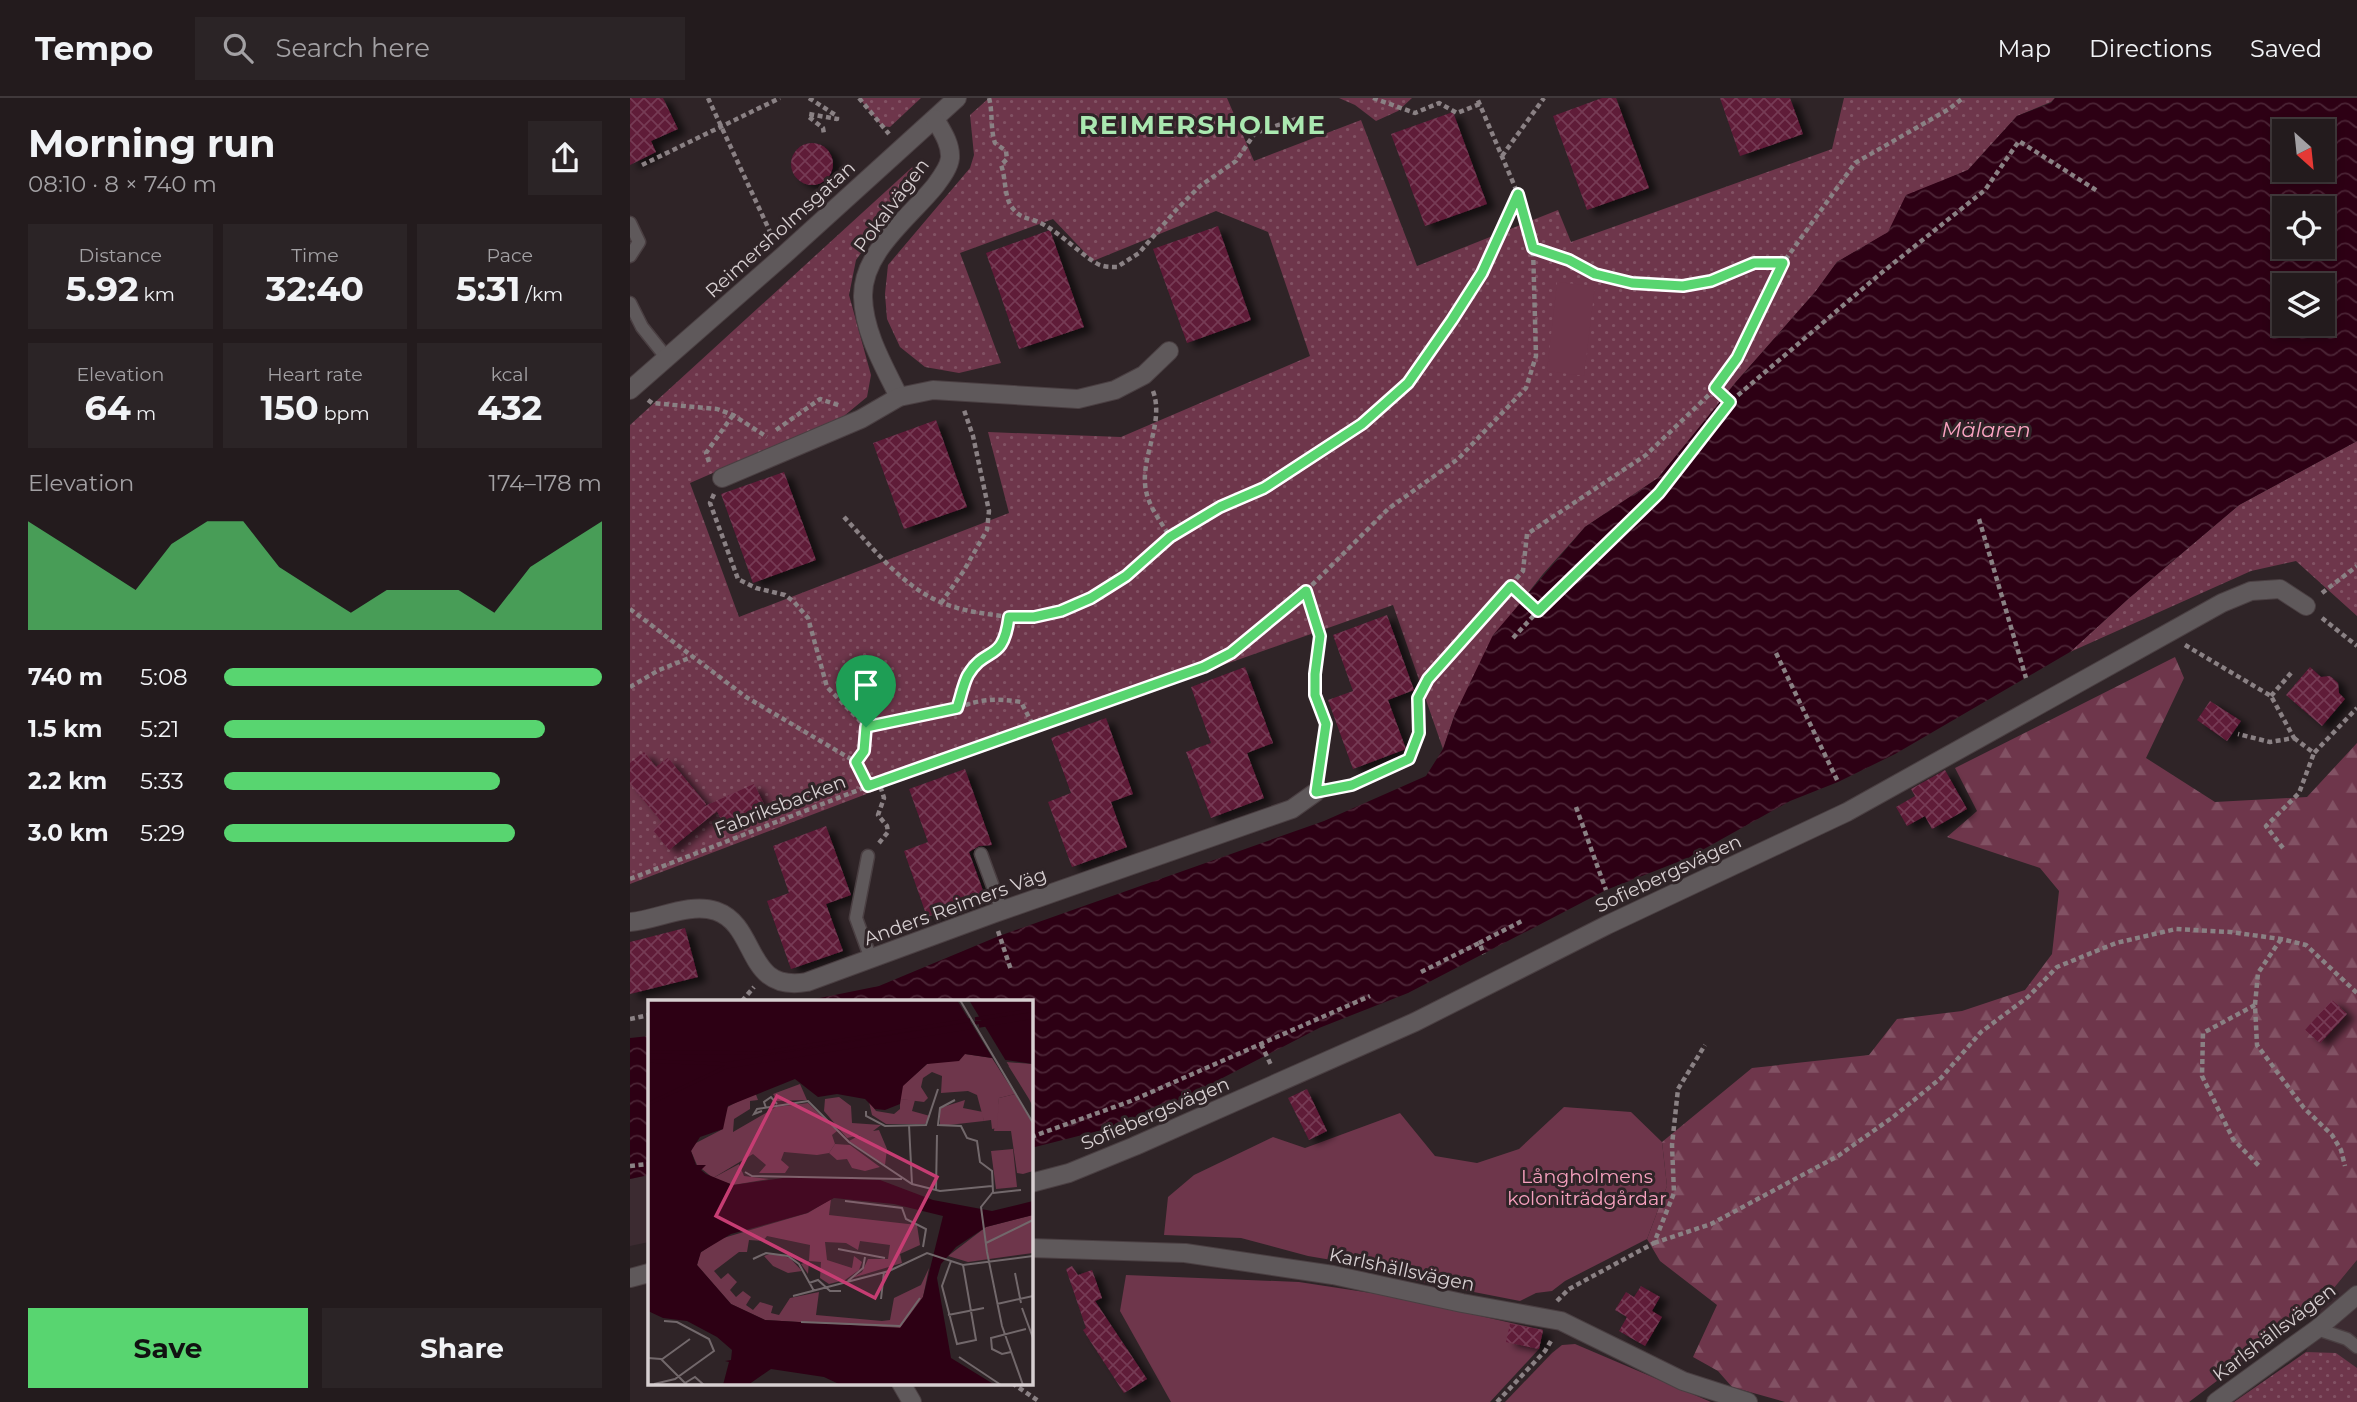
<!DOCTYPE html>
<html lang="en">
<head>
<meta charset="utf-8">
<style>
  body { margin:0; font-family:Montserrat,sans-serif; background:#2b2426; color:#f1f3f6; height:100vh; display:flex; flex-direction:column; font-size:26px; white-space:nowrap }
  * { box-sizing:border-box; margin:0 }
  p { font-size:23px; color:#a3a1a4 }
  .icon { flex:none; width:38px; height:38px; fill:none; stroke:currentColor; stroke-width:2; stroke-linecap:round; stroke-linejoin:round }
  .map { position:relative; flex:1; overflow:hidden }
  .details { display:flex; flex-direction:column; background:#231b1d; width:630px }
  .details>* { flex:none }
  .needle { width:46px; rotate:153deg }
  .tools { position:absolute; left:1642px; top:21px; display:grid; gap:14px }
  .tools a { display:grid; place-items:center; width:63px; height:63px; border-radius:0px; background:#231b1d; box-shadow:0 4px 10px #0003,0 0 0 2px #40393b; font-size:35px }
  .pin { position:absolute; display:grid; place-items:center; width:60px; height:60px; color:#fff; margin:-72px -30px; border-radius:50% 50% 50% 0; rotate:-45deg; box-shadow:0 0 7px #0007 }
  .pin .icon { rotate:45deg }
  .round { display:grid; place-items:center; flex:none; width:74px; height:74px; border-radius:0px; background:#2b2426 }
  .summary { display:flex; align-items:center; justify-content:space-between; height:119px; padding:0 28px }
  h1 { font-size:38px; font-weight:700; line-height:52px }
  .stats { display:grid; grid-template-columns:repeat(3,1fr); gap:10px; height:119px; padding:7px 28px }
  .stats div { display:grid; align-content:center; border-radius:0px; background:#2b2426; text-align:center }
  .stats b { font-size:35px; font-weight:700 }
  .stats small { font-size:19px; font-weight:400 }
  .stats p { font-size:19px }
  .chart { height:196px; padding:14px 28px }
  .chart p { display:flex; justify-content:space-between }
  .chart svg { width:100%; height:126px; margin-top:7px; fill:#58d570; opacity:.7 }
  .primary-button { display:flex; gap:14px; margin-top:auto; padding:14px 28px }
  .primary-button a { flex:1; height:80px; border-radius:0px; background:#58d570; color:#111; font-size:28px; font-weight:700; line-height:80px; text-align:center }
  .primary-button a+a { background:#2b2426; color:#f1f3f6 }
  ul { padding:0 28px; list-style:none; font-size:23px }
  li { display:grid; grid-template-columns:112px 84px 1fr; align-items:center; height:52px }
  li i { height:18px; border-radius:9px; background:#58d570 }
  header { display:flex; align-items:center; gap:42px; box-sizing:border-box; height:98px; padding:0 35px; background:#231b1d; border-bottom:2px solid #40393b }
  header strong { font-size:33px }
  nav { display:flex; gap:38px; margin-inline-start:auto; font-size:24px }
  .search { width:490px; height:63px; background:#2b2426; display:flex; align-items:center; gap:18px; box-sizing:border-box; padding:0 24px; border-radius:0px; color:#a3a1a4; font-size:26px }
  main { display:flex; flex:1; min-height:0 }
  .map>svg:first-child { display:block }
  .built { fill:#3c2b31 }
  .grass { fill:url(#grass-dots) }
  .forest { fill:url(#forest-firs) }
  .garden { fill:#6e364b }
  .water { fill:url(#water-waves); fill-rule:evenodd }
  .building { fill:url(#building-cross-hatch); filter:url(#shadow) }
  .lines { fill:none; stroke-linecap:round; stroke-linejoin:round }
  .service-casing { stroke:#4a3f42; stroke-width:15 }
  .minor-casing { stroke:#4a3f42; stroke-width:20 }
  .path { stroke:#8a8184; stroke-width:4.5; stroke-dasharray:5 3.5; stroke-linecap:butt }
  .service { stroke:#5f595b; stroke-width:12 }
  .minor { stroke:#5f595b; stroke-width:18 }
  .route-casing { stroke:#fff; stroke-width:14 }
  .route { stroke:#58d570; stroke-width:9 }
  .labels { text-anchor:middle; stroke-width:6; stroke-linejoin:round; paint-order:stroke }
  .street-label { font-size:19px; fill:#d7cfd1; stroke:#2f2427 }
  .park-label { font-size:19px; fill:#f7a1bf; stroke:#2f2427 }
  .water-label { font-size:21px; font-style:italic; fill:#faa3c1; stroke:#2f2427 }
  .district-label { font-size:26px; font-weight:bold; letter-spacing:2px; fill:#aae8b0; stroke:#2f2427 }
  .inset-river { fill:none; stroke:#2d0014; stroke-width:3.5 }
  .inset-road { fill:none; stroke:#72686b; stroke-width:2 }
  .view { fill:#c63d73; fill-opacity:0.15; stroke:#c63d73; stroke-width:3.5 }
  .inset-edge { fill:none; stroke:#d7cfd1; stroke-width:3.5 }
</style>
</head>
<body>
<header>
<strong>Tempo</strong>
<div class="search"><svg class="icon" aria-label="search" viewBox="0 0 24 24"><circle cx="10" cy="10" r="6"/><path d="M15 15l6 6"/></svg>Search here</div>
<nav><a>Map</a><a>Directions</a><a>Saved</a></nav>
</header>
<main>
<section class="details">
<div class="summary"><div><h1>Morning run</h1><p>08:10 · 8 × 740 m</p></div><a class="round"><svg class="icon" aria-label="share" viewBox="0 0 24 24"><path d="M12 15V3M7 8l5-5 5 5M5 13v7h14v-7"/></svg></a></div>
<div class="stats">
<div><p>Distance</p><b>5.92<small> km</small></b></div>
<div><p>Time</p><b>32:40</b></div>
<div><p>Pace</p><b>5:31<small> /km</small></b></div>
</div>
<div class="stats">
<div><p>Elevation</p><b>64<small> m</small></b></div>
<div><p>Heart rate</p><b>150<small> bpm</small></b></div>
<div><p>kcal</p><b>432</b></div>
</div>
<div class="chart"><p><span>Elevation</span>174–178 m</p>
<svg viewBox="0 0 160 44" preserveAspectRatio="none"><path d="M0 44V6L10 14L20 22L30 30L40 14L50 6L60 6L70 22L80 30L90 38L100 30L110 30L120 30L130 38L140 22L150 14L160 6V44z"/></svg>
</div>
<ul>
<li><b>740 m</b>5:08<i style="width:100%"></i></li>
<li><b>1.5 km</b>5:21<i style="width:85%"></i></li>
<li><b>2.2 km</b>5:33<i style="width:73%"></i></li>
<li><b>3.0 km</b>5:29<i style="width:77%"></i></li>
</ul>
<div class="primary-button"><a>Save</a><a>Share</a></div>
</section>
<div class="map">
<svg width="1727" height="1304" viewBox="0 0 1727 1304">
  <defs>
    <pattern id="grass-dots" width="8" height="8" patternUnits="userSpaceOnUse" patternTransform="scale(1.75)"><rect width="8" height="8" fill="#6e364b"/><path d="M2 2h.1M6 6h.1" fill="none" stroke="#825264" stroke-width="1.8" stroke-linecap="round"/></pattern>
    <pattern id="forest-firs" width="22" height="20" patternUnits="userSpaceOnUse" patternTransform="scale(1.75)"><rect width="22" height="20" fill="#6e364b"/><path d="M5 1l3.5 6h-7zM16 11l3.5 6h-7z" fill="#825264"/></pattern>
    <pattern id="water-waves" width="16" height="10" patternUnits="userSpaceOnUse" patternTransform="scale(1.75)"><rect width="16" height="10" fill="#2d0014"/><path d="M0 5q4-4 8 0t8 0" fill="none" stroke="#4b2435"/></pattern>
    <pattern id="building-cross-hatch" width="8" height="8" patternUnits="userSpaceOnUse" patternTransform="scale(1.75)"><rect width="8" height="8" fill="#5f1a38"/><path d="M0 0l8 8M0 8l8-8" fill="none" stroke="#753a54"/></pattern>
    <filter id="shadow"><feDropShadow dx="8" dy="4.5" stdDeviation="3.5" flood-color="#0009"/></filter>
  </defs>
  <rect width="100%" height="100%" fill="#2f2427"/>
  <g class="built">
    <polygon points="19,1077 19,1144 0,1148 0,1081"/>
    <polygon points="1727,1162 1727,1304 1604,1304 1676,1254 1694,1202"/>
  </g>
  <g class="grass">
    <polygon points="229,0 291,0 260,29 252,28"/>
    <polygon points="359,0 597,0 624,63 731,22 787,168 928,112 941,144 1202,51 1214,0 1425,0 1421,4 1387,18 1338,72 1276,98 1259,134 1207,164 1186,193 1106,284 1028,380 955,429 913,476 894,500 825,616 813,651 763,507 339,657 0,786 0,327 290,62 278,91 226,162 219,197 241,277 237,299 214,318 60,385 109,519 379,415 358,334 491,339 680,258 638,134 586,113 463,163 423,121 330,155 371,265 329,275 295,269 270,249 257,221 255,196 258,167 340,70 344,57 340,17"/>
    <polygon points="709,0 782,0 768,13 746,23 725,7"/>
    <polygon points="1727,343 1727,518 1666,463 1621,473 1440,554 1498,501 1609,407"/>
    <polygon points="1676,1254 1706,1255 1727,1270 1727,1304 1604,1304"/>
  </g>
  <polygon class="forest" points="1545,559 1554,580 1516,660 1585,704 1677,699 1727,645 1727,1162 1694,1202 1559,1304 1155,1304 1102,1289 1088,1273 1063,1259 1087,1207 1030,1163 1017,1141 1037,1088 1032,1044 1122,970 1239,957 1267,921 1332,913 1395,892 1422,856 1429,793 1410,770 1317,739 1347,713 1325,670"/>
  <g class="garden">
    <polygon points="927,184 965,188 954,278 917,273"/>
    <polygon points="934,1009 1001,1014 1032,1044 1037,1088 1017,1141 935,1183 922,1193 906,1195 890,1203 772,1180 731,1167 678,1158 611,1140 534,1137 538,1099 564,1077 643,1039 675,1050 770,1015 805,1058 847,1065 889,1051"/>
    <polygon points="496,1177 669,1184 761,1198 913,1232 909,1251 860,1304 541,1304 490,1213"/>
    <polygon points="945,1246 1081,1304 875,1304 922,1255 932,1247"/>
  </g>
  <g class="water">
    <path d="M1425,0H1727V343L1609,407L1498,501L1440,554L1265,656L1208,684L1160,703L1058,760L976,792L778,895L689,930L554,1000L476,1031L401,1050V903H175L249,888L369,838L694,723L796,678L813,651L825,616L863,537L955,429L1028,380L1106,284L1186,193L1207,164L1258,134L1276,97L1338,72L1387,18L1421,5ZM1654,33H1692V72H1654ZM1654,110H1692V149H1654ZM1654,187H1692V226H1654Z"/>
    <polygon points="19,938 19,1077 0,1081 0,940"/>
  </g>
  <g class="building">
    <polygon points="0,0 33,0 48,31 21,43 26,54 0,67"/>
    <polygon points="972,0 986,0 1019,90 957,112 923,18"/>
    <polygon points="1090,0 1160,0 1173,36 1110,58"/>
    <polygon points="823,14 857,106 795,128 761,36"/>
    <circle cx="182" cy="66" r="21"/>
    <polygon points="588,128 621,222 557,245 523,151"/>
    <polygon points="420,132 454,229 389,251 356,155"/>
    <polygon points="306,322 337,409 274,431 243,345"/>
    <polygon points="154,374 186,462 123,485 91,396"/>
    <polygon points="757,517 784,592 758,602 776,651 723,671 698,602 723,593 703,537"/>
    <polygon points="615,569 643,645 617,655 634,700 581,720 556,654 581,645 561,589"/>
    <polygon points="1680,569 1691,579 1700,578 1708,585 1709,595 1715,601 1692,628 1656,597"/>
    <polygon points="1580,603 1611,623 1597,643 1567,622"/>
    <polygon points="476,620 503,696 481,704 497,749 442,769 418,704 441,695 421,640"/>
    <polygon points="14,654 26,669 38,660 76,706 73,709 124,686 134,706 93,725 87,713 39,752 23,732 32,724 0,686 0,665"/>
    <polygon points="335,671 362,747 349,748 339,754 355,798 297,819 274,753 298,744 279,691"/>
    <polygon points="1315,672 1337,711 1302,731 1295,718 1277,728 1266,709 1285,698 1281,691"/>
    <polygon points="196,728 221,797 196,806 213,853 161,871 137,803 159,795 143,748"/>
    <polygon points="55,830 68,879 0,896 0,844"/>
    <polygon points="1702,902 1717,916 1690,945 1675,932"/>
    <polygon points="677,991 697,1033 679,1042 658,1000"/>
    <polygon points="442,1168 448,1177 462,1172 472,1200 465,1203 517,1281 494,1295 453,1232 456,1230 436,1171"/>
    <polygon points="1011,1188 1030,1199 1022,1213 1032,1219 1015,1248 989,1233 997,1219 985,1212 996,1194 1004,1199"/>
    <polygon points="880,1226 913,1232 909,1251 876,1244"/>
  </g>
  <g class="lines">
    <g class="service-casing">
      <g id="service">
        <polyline points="0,125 9,144 0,158"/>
        <polyline points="0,205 12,229 36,259"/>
        <polyline points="351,756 372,813"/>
        <polyline points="238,758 226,820 241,861"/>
        <polyline points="1687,1231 1717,1241 1727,1249"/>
      </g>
    </g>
    <g class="minor-casing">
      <g id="minor">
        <polyline points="0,292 154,157 327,0"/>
        <path d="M269,299C254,268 234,235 233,199C232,154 279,120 305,88C310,81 319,70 320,60C321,46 312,33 305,21"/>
        <polyline points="92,380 231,321 269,299 303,292 448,301 485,292 514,277 539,253"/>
        <path d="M0,824C27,822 59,804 86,813C129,828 114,895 177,884L362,816L662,711L686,694"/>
        <polyline points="401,1085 439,1075 505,1048 785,924 977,827 1217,714 1592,505 1621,493 1650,491 1676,508"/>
        <polyline points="401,1150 555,1155 703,1177 832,1205 931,1223 1053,1283 1118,1304"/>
        <polyline points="0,1180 19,1175"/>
        <polyline points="271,1285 282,1304"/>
        <polyline points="1586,1304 1687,1231 1727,1197"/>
      </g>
    </g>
    <g class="path">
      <polyline points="78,0 142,138"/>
      <polyline points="179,0 207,18 207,21 179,16 179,19 193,30 194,36"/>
      <polyline points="229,0 259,36"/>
      <path d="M359,0C363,15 360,30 365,45L376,53L377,61L371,67C376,80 374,97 381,108C388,118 393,119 403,122C425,129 446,153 466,165C472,169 480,169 487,169L509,155L546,112L570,88L606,63L625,35L675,18"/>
      <polyline points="743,0 785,15 809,5 827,15 850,6"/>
      <polyline points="872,58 914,0"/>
      <polyline points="12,67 150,0"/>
      <path d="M903,150C953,168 999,193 1054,188C1081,186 1104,168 1126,165C1135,164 1145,165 1153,165"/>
      <polyline points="1085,291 1100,304"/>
      <path d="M523,293C534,323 513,355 515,385C516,406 530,422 540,439"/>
      <polyline points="18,302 22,305 87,311 103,317 137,339"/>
      <polyline points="146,332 190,301 211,308"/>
      <polyline points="79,364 76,355 103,317"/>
      <polyline points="84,396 80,405 108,481 126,490 155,497 164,504 178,520 197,589 236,629 234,653 226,664"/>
      <path d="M214,419C243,450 271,487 310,504C331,513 356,516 379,519"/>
      <polyline points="1349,421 1396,580"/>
      <polyline points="881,487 908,513"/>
      <polyline points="676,493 690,538 685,576 685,597 696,626 690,675"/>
      <polyline points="1692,495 1727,468"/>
      <polyline points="311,505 333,474 357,432 359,413 343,338 334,312"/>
      <polyline points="0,511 116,599 226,664 238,688"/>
      <polyline points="1692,520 1727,548"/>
      <polyline points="883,540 908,513 1029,395 1100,304 1250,176 1355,92 1389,43 1469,94"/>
      <polyline points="1555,547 1641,598 1664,640 1640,644 1608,636"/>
      <polyline points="1146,555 1208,684"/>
      <polyline points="0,589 29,572 62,559"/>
      <polyline points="1641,598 1661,575"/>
      <path d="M327,610C350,601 367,600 391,604L404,629"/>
      <polyline points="236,629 327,610 338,578 348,564 368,552 376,539 379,519 404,519 431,513 461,500 497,478 540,439 590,409 634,390 732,325 778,285 822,222 852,175 887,97"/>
      <polyline points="1664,640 1684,655 1727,610"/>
      <polyline points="706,690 722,687 780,661 789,635 788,599 798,581 893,473 897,436 1016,357 1085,291 1107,260 1153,165 1225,65 1319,11 1333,0"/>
      <polyline points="946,709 976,792"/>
      <polyline points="249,745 258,734 257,728 248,717 254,700 249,684"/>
      <polyline points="1653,750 1636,728 1669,695 1684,655"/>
      <polyline points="0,781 249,684 574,569 601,555 676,493 758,411 828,361 896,290 906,258 903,150 888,96 847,0"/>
      <polyline points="368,833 381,872"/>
      <polyline points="1651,841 1628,875 1625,907 1627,947 1674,1010 1702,1037 1711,1052 1715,1068"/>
      <polyline points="849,845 892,823"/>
      <polyline points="791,874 849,845 854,856"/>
      <polyline points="112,903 124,889"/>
      <polyline points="1625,907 1573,935 1572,978 1603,1041 1630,1069"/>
      <polyline points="0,921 19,917"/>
      <polyline points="631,946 641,967"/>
      <polyline points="401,1039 501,1003 740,898"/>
      <polyline points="0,1068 19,1066"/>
      <polyline points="1024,1145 1081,1126 1208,1058 1263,1019 1311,980 1351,934 1398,899 1427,869 1486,845 1546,831 1600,834 1651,841 1676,847 1727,895"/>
      <polyline points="927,1203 939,1191 1024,1145 1044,1095 1042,1047 1048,991 1075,947"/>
      <polyline points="382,1285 410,1304"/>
      <polyline points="867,1304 915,1253 921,1243"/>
    </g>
    <use href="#service" class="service"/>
    <use href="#minor" class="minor"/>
  </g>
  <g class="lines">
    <g class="route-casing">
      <path id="route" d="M888,96L903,150L939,162L965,176L1002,185L1053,188L1081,183L1124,165H1153L1107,260L1085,290L1100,304L1029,395L908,513L881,488L798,581L788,600L789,635L779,661L722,687L686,694L696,626L685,597V576L690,538L676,493L601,555L574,569L238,688L226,664L234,653L236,629L327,610C331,599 333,586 338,577C356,547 373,566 379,519H404L431,513L461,500L496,478L540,439L590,409L634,390L732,326L778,285L822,222L852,175Z"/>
    </g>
    <use href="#route" class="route"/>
  </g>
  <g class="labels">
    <g class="street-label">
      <text transform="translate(261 107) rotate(-53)" y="7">Pokalvägen</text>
      <text transform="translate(150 131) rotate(-42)" y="7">Reimersholmsgatan</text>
      <text transform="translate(150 707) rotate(-21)" y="7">Fabriksbacken</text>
      <text transform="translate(1038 775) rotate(-25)" y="7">Sofiebergsvägen</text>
      <text transform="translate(325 808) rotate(-20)" y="7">Anders Reimers Väg</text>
      <text transform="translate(525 1015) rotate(-23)" y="7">Sofiebergsvägen</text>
      <text transform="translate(772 1171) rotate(12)" y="7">Karlshällsvägen</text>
      <text transform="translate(1644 1234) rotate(-37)" y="7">Karlshällsvägen</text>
    </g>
    <g class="park-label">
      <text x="957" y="1085">Långholmens<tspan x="957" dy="22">koloniträdgårdar</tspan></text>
    </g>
    <g class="water-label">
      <text x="1356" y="339">Mälaren</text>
    </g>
    <g class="district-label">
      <text x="573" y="36">REIMERSHOLME</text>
    </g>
  </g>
  <g transform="translate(18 902)">
    <rect width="385" height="385" fill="#2f2427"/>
    <path d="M152,84L159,100L129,101L125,94ZM367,94L385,124V171L375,174L369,173L363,131H346L351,98ZM252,99L267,100L264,111L282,116L277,124H238L224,115L221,102L228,111L246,114L252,109ZM317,100L315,108L335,112L336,121L292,126V108ZM91,164L96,176L121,179L85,185L65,178ZM183,199L181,215L269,225L272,245L252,254L254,263L204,278L214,272L220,259H240L242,245L212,241L210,250L198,243L177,242L179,260L204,268L206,256L214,262L211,270L197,280L181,284L172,278L173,262L161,261L160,274L153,264L161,261L162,245L119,236L115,241L101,240L99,252H91L66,271L73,279L80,273L89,282L82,290L88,297L95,291L103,297L98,305L105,310L112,302L125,306L123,313L131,315L142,298L171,292L168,315L234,321L242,320L246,298L273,285L281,268L275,297L253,328L117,320L83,304L49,265L52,253L72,239L160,213ZM385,215V253L320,262L300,256L338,227ZM124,253L142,258L154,271L140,273L125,266L116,256Z" fill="#6e364b"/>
    <path d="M317,54L344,58L367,94L351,98L349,128L344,129L343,120L336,121L329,95L320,91L293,93L294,76L284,72L275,78L273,87L280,98L276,102L252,99L254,86L279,64ZM358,62L385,64V107L381,99ZM107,92L110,100L102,101V109L86,119L85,132L128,107L160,103L189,131L184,135L187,144L181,153L169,155L136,152L133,160L141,167L137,173H111L118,165L105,154L65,178L49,165L43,151L46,144L75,129L76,109Z" fill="#6e364b"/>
    <path d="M191,97L203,106L204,123L233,125L225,131L231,130L239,149L237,165L201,141L212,135L199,138L176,111L177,99ZM187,144L202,145L232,167L217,171L204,168L199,159L189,160L181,153ZM365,149L369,187L348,189L343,151Z" fill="#6e364b"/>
    <path d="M0,0H385V64L317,54L311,61L279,64L255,86L252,104L237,110L227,109L217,99L189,94L170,97L147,79L80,106L75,129L52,137L43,151L48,165H58L53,170L58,174L85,185L142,177L232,180L285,200L344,211L385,201V215L338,227L308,247L293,264L289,278L303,358L347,385H193L176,377L123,369L100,385H75L81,362L77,361L83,360L84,350L69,337L39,321L15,318L0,311ZM186,198L246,204L295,216L275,297L252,328L117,320L83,304L49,265L53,252L83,234L159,213Z" fill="#2d0014" fill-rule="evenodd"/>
    <path d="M309,0H321L361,66L347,62Z" fill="#2f2427"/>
    <path class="inset-river" d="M327,19L385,10M327,23L385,14M331,26L385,17M0,52L113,53L322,20M0,61L78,64L322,24M0,104L78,67L325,27"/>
    <path class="inset-road" d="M312,0L385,123M307,100L292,108L290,125L313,126L319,138L329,141L332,162L344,171L345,192L333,207L339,252L354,326L375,385M118,108L116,102L123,97L129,104M114,111L106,114L109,109L160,101L201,142L264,184L292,191L344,186M218,111V116L237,126L278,125L290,89M261,125L264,184M97,172L104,176L254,179M288,190L289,135M345,193L373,190M197,201L254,208L258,219L278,229L275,247M338,243L385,220M190,249L237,258M105,259L118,253L140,256L151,264L166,291M303,261L294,286L309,344L328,340L315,265M367,273L373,303M200,281L215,268L217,257M161,283L170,280L182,291H193M145,296L241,271L279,253L315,265L385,256M233,299L236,272M349,304L385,296M374,308L385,338M300,315L336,308M153,322L252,326L272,298M363,352L354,354L344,349L343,338L378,329M311,357L353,385M0,358L13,359L39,385M0,358L13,359L39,385M13,360L42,339M37,383L47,377L56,385M6,384L27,379L66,351L61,339L29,322L16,321"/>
    <path class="view" d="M129,96L289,177L227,298L68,216Z"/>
    <rect width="385" height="385" class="inset-edge"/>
  </g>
</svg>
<div class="tools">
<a><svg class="needle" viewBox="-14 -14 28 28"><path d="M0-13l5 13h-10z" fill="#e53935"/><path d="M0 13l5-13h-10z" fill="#a3a1a4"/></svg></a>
<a><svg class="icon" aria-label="locate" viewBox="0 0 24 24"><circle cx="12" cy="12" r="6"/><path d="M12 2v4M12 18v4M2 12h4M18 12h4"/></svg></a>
<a><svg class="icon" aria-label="layers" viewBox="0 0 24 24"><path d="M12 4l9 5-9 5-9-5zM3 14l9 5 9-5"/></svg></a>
</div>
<div class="pin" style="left:236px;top:629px;background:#1e9e55"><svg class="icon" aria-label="arrive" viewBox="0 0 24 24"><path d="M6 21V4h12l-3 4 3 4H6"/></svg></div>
</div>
</main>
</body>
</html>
